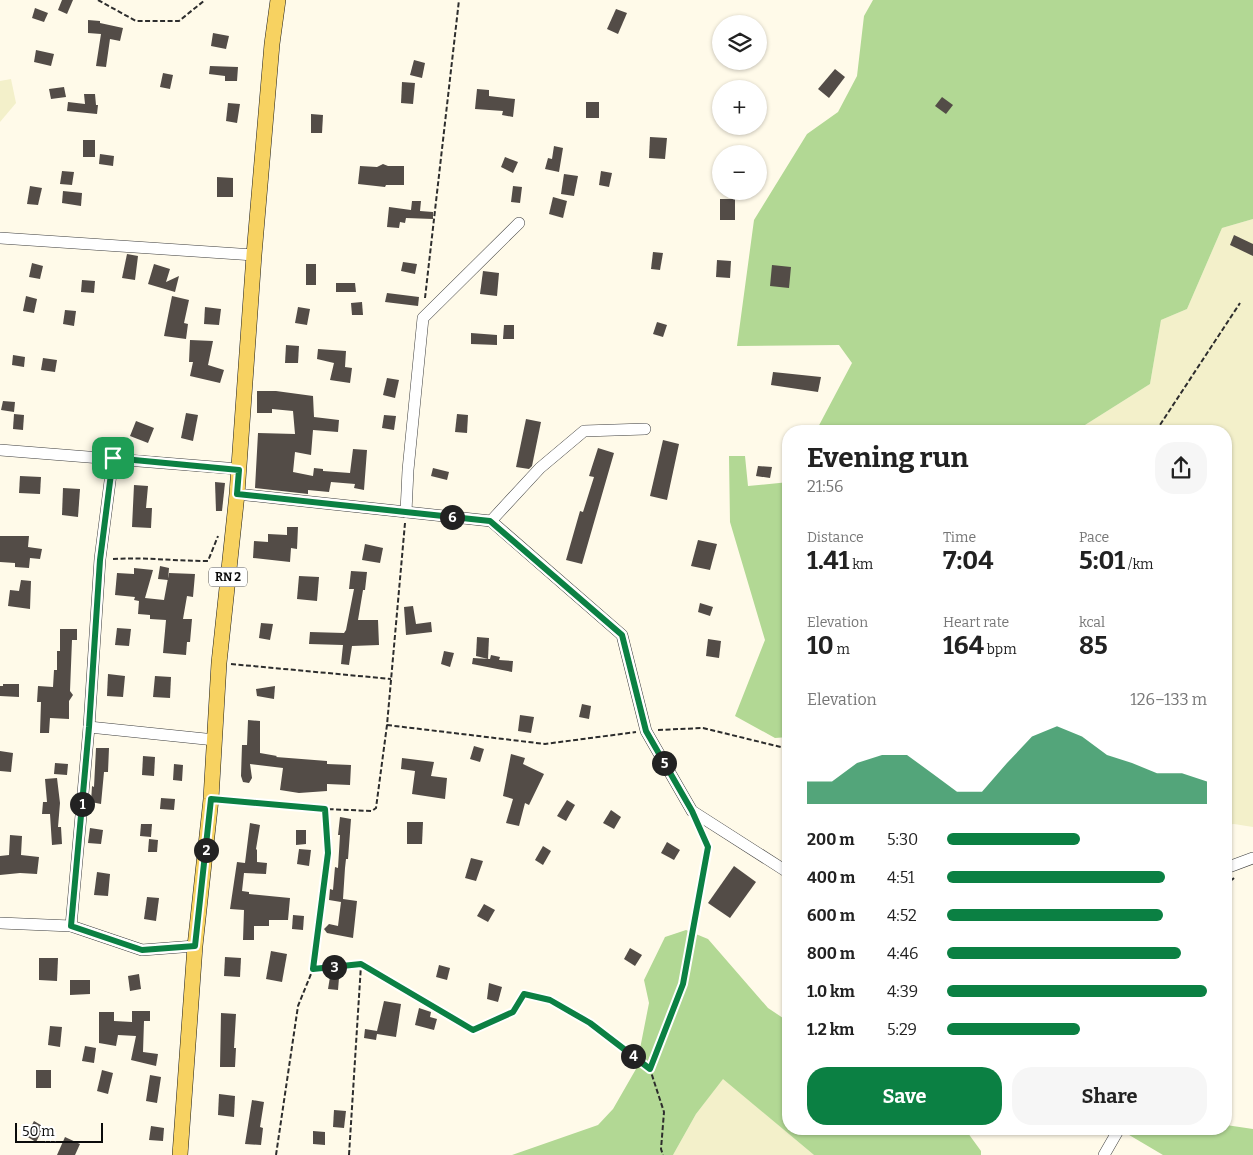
<!DOCTYPE html>
<html lang="en">
<head>
<meta charset="utf-8">
<style>
  body { margin:0; font-family:Bitter,serif; background:#f6f6f6; color:#222; height:100vh; display:flex; flex-direction:column; font-size:19px; white-space:nowrap }
  * { box-sizing:border-box; margin:0 }
  p { font-size:16px; color:#767676 }
  .icon { flex:none; width:28px; height:28px; fill:none; stroke:currentColor; stroke-width:2; stroke-linecap:round; stroke-linejoin:round }
  .map { position:relative; flex:1; overflow:hidden }
  .drawer { position:absolute; left:782px; top:425px; width:450px; height:710px; display:flex; flex-direction:column; background:#fff; border-radius:20px; box-shadow:0 1px 4px #0004 }
  .drawer>* { flex:none }
  .fabs { position:absolute; left:712px; top:15px; display:grid; gap:10px }
  .fabs a { display:grid; place-items:center; width:55px; height:55px; border-radius:50%; background:#fff; box-shadow:0 1px 4px #0004; font-size:25px }
  .scale { position:absolute; left:15px; bottom:12px; width:88px; box-sizing:border-box; padding-left:5px; border:2px solid #0b0b0b; border-top:0; font-size:14px; line-height:18px; white-space:nowrap; color:#0b0b0b; -webkit-text-stroke:4px #fff; paint-order:stroke }
  .pin { position:absolute; display:grid; place-items:center; width:42px; height:42px; color:#fff; margin:-21px; border-radius:10px; box-shadow:0 2px 8px #0006 }
  .km { position:absolute; width:25px; height:25px; margin:-12px; border-radius:50%; background:#222; color:#fff; font-size:14px; line-height:25px; text-align:center }
  .round { display:grid; place-items:center; flex:none; width:52px; height:52px; border-radius:20px; background:#f6f6f6 }
  .overview { display:flex; align-items:center; justify-content:space-between; height:85px; padding:0 25px }
  h1 { font-size:28px; font-weight:700; line-height:38px }
  .stats { display:grid; grid-template-columns:repeat(3,1fr); gap:8px; height:85px; padding:5px 25px }
  .stats div { display:grid; align-content:center }
  .stats b { font-size:25px; font-weight:700 }
  .stats small { font-size:14px; font-weight:400 }
  .stats p { font-size:14px }
  .chart { height:140px; padding:10px 25px }
  .chart p { display:flex; justify-content:space-between }
  .chart svg { width:100%; height:90px; margin-top:5px; fill:#0b8043; opacity:.7 }
  .action { display:flex; gap:10px; margin-top:auto; padding:10px 25px }
  .action a { flex:1; height:58px; border-radius:20px; background:#0b8043; color:#fff; font-size:20px; font-weight:700; line-height:58px; text-align:center }
  .action a+a { background:#f6f6f6; color:#222 }
  ul { padding:0 25px; list-style:none; font-size:16px }
  li { display:grid; grid-template-columns:80px 60px 1fr; align-items:center; height:38px }
  li i { height:12px; border-radius:6px; background:#0b8043 }
  .map>svg:first-child { display:block }
  .farmland { fill:#f3f0ca }
  .forest { fill:#b2d894 }
  .building { fill:#534c47 }
  .lines { fill:none; stroke-linecap:round; stroke-linejoin:round }
  .minor-casing { stroke:#3e3e3e; stroke-width:12 }
  .major-casing { stroke:#1c1c1c; stroke-width:16 }
  .path { stroke:#2d2d2d; stroke-width:2; stroke-dasharray:5 2.5; stroke-linecap:butt }
  .minor { stroke:#fff; stroke-width:11 }
  .major { stroke:#f7d261; stroke-width:15 }
  .route-casing { stroke:#fff; stroke-width:10 }
  .route { stroke:#0b8043; stroke-width:6 }
  .labels { text-anchor:middle; stroke-width:5; stroke-linejoin:round; paint-order:stroke }
  .shield { fill:#fff; stroke:#545454; stroke-width:1 }
  .shield-label { font-size:12px; font-weight:bold; fill:#0b0b0b }
</style>
</head>
<body>
<div class="map">
<svg width="1253" height="1155" viewBox="0 0 1253 1155">
  <rect width="100%" height="100%" fill="#fffae9"/>
  <g class="farmland">
    <polygon points="11,79 16,103 0,122 0,81"/>
    <polygon points="1253,219 1253,827 1234,824 1226,825 1226,431 1082,431 1085,425 1150,384 1161,320 1187,309 1222,228"/>
    <polygon points="723,1078 814,1155 673,1155 696,1114"/>
  </g>
  <g class="forest">
    <polygon points="873,0 1253,0 1253,219 1222,228 1187,309 1161,320 1150,384 1085,425 1082,431 816,431 852,363 839,345 737,346 754,220 807,134 838,112 857,76 864,16"/>
    <polygon points="729,456 745,456 748,486 789,482 789,737 775,738 735,716 765,640 730,522"/>
    <polygon points="686,930 708,939 768,1008 789,1022 789,1129 965,1129 981,1151 981,1155 814,1155 723,1079 696,1114 673,1155 512,1155 598,1125 613,1109 636,1069 649,1003 644,980 665,937"/>
    <polygon points="1226,1125 1253,1129 1253,1155 1163,1155 1119,1129 1226,1129"/>
  </g>
  <g class="building">
    <polygon points="62,0 73,0 67,14 58,10"/>
    <polygon points="35,8 48,13 44,22 32,18"/>
    <polygon points="616,9 627,13 618,34 607,29"/>
    <polygon points="88,20 100,21 100,23 123,28 120,41 110,39 106,67 96,66 101,34 88,33"/>
    <polygon points="213,33 229,36 226,49 211,46"/>
    <polygon points="36,50 54,54 51,66 34,62"/>
    <polygon points="414,60 425,63 422,78 410,75"/>
    <polygon points="210,66 238,67 237,81 225,81 225,76 209,74"/>
    <polygon points="835,69 845,77 829,98 818,89"/>
    <polygon points="163,73 173,75 170,89 160,87"/>
    <polygon points="402,82 415,83 413,104 401,103"/>
    <polygon points="64,87 66,97 51,99 49,89"/>
    <polygon points="477,89 489,90 489,96 515,99 513,117 502,115 503,111 475,109"/>
    <polygon points="84,94 95,94 96,105 98,105 97,114 67,111 68,102 85,104"/>
    <polygon points="942,97 953,105 946,114 935,106"/>
    <rect x="586" y="102" width="13" height="16"/>
    <polygon points="228,103 240,104 237,123 226,121"/>
    <polygon points="311,114 323,115 322,133 311,133"/>
    <polygon points="650,137 667,138 665,159 649,158"/>
    <rect x="83" y="140" width="12" height="17"/>
    <polygon points="554,146 563,148 559,172 545,169 548,158 552,159"/>
    <polygon points="100,154 114,156 113,166 99,164"/>
    <polygon points="505,157 518,162 513,173 501,167"/>
    <polygon points="383,164 388,166 404,166 404,185 386,185 385,187 358,184 360,166 377,167"/>
    <polygon points="62,171 74,172 72,185 60,184"/>
    <polygon points="601,171 612,173 609,187 599,185"/>
    <polygon points="564,174 578,176 574,196 561,194"/>
    <polygon points="217,177 233,178 233,197 217,197"/>
    <polygon points="30,186 42,188 38,205 27,204"/>
    <polygon points="513,186 522,187 520,203 511,202"/>
    <polygon points="63,191 82,193 81,206 62,203"/>
    <polygon points="553,197 567,201 563,218 549,214"/>
    <rect x="720" y="199" width="15" height="21"/>
    <polygon points="412,201 421,201 420,211 433,212 433,219 406,218 405,223 400,222 399,228 387,227 389,207 411,210"/>
    <polygon points="1234,235 1253,244 1253,256 1230,245"/>
    <polygon points="653,252 663,253 660,270 651,269"/>
    <polygon points="127,254 138,256 135,280 122,278"/>
    <polygon points="717,260 731,261 730,278 716,277"/>
    <polygon points="403,262 417,264 415,274 401,271"/>
    <polygon points="32,263 43,266 40,279 29,277"/>
    <polygon points="154,264 170,269 166,282 179,276 175,292 148,284"/>
    <rect x="306" y="264" width="10" height="21"/>
    <polygon points="772,265 791,267 789,288 770,286"/>
    <polygon points="483,271 499,273 497,296 480,294"/>
    <polygon points="82,280 95,281 94,293 81,292"/>
    <polygon points="336,283 355,283 356,292 336,292"/>
    <polygon points="387,293 419,297 418,306 385,302"/>
    <polygon points="26,296 37,299 34,313 23,311"/>
    <polygon points="172,296 189,300 184,323 188,324 186,339 164,336"/>
    <polygon points="362,302 363,315 352,315 351,303"/>
    <polygon points="205,307 221,309 219,325 204,324"/>
    <polygon points="298,307 310,309 307,325 295,323"/>
    <polygon points="65,310 76,311 74,326 63,324"/>
    <polygon points="657,322 667,325 663,337 653,334"/>
    <polygon points="504,325 514,325 514,339 503,339"/>
    <polygon points="471,333 497,335 497,345 471,344"/>
    <polygon points="190,340 213,341 208,365 224,370 220,383 190,376 193,362 189,362"/>
    <polygon points="286,345 299,346 298,363 285,363"/>
    <polygon points="318,349 346,351 345,367 352,368 350,383 330,380 334,363 317,359"/>
    <polygon points="13,355 25,357 24,367 12,365"/>
    <polygon points="43,358 57,360 55,372 41,370"/>
    <polygon points="773,372 821,377 818,392 771,385"/>
    <polygon points="387,378 399,380 395,398 383,395"/>
    <polygon points="257,391 276,391 313,396 314,417 339,420 338,432 313,430 311,455 295,452 293,472 313,476 314,468 323,469 323,471 350,473 353,449 367,450 364,490 354,488 355,484 331,482 329,492 308,490 308,494 255,488 258,433 295,434 293,411 272,409 272,413 257,413"/>
    <polygon points="3,401 15,402 14,412 1,410"/>
    <polygon points="186,413 198,415 193,441 181,438"/>
    <polygon points="14,414 24,415 23,430 13,429"/>
    <polygon points="457,414 468,415 467,433 455,432"/>
    <polygon points="384,415 396,416 394,430 382,428"/>
    <polygon points="526,419 541,422 532,466 529,469 516,467"/>
    <polygon points="136,421 154,428 148,443 130,436"/>
    <polygon points="663,440 679,444 667,500 650,496"/>
    <polygon points="598,448 614,453 582,564 566,560 580,511 583,512 594,477 589,476"/>
    <polygon points="758,466 772,467 770,478 756,476"/>
    <polygon points="433,468 449,472 447,480 431,476"/>
    <polygon points="20,476 41,477 40,494 19,493"/>
    <polygon points="215,482 225,483 222,511 216,511"/>
    <polygon points="134,485 148,486 146,508 152,508 151,528 132,527"/>
    <polygon points="63,488 80,489 78,517 62,515"/>
    <polygon points="287,527 298,527 297,549 291,548 290,562 253,558 254,541 268,542 268,534 287,535"/>
    <polygon points="0,536 29,536 28,547 42,549 40,559 30,558 29,568 15,567 15,563 0,562"/>
    <polygon points="698,540 717,544 710,570 691,566"/>
    <polygon points="365,544 383,548 380,563 362,560"/>
    <polygon points="160,566 169,568 168,580 158,579"/>
    <polygon points="134,568 153,570 145,598 164,600 169,573 195,574 193,597 187,596 183,619 192,619 190,642 187,642 186,655 163,653 166,620 150,619 150,615 138,614 139,601 134,600 135,597 115,595 117,573 134,574"/>
    <polygon points="351,571 367,572 365,590 363,590 358,620 378,620 379,645 352,646 349,665 341,664 343,645 309,644 310,632 344,633 346,630 354,589 349,589"/>
    <polygon points="299,576 319,577 317,601 297,599"/>
    <polygon points="21,580 31,581 30,609 8,606 10,590 19,591"/>
    <polygon points="700,603 713,607 710,616 698,612"/>
    <polygon points="413,606 416,624 431,622 432,632 406,635 404,607"/>
    <polygon points="261,623 273,624 270,640 259,638"/>
    <polygon points="117,628 131,629 129,646 115,645"/>
    <polygon points="60,629 77,629 77,640 72,640 70,691 73,695 69,701 69,719 50,718 49,733 40,733 41,702 37,702 38,686 53,687 54,670 57,670 57,651 60,651"/>
    <polygon points="477,637 489,638 488,659 476,656"/>
    <polygon points="708,639 721,641 719,658 706,656"/>
    <polygon points="444,651 454,653 450,667 441,664"/>
    <polygon points="491,655 500,657 499,660 513,661 512,672 472,664 473,658 490,659"/>
    <polygon points="108,674 125,676 123,697 107,696"/>
    <polygon points="155,676 171,677 170,698 153,697"/>
    <polygon points="3,684 19,684 19,697 0,696 0,686 3,686"/>
    <polygon points="275,686 274,699 257,696 256,689"/>
    <polygon points="582,704 591,706 589,719 579,717"/>
    <polygon points="520,715 534,717 531,733 518,731"/>
    <polygon points="248,720 260,721 260,753 277,756 276,757 327,761 327,764 351,765 350,785 327,784 327,791 299,793 280,790 283,768 250,764 252,778 249,783 243,782 241,776 242,745 247,745"/>
    <polygon points="474,746 484,749 480,762 470,759"/>
    <polygon points="96,748 109,748 108,772 104,772 101,804 91,802 92,786 94,787"/>
    <polygon points="0,751 13,753 11,772 0,771"/>
    <polygon points="511,754 525,758 523,764 544,774 529,805 525,803 519,826 506,823 513,799 503,796"/>
    <polygon points="143,756 155,757 154,776 142,775"/>
    <polygon points="402,758 434,762 431,776 447,778 445,799 412,794 415,771 401,769"/>
    <polygon points="55,763 68,764 67,775 54,774"/>
    <polygon points="174,764 183,765 182,781 173,780"/>
    <polygon points="57,778 60,803 58,827 61,827 62,844 52,845 50,814 42,814 43,802 47,802 45,779"/>
    <polygon points="161,798 175,799 174,810 160,809"/>
    <polygon points="567,800 575,805 566,821 557,816"/>
    <polygon points="611,810 621,817 614,829 603,823"/>
    <polygon points="340,817 351,819 348,859 346,859 345,868 343,899 357,901 353,938 327,933 324,929 329,924 338,926 341,902 329,900 330,889 333,890 335,867 338,868 340,835 338,835"/>
    <polygon points="407,822 423,822 422,844 407,844"/>
    <polygon points="250,823 260,825 256,849 257,850 257,862 267,863 266,874 244,873 242,891 249,892 249,894 290,898 288,920 269,920 269,926 254,926 254,940 243,940 244,910 230,909 237,862 245,863"/>
    <polygon points="141,824 152,824 151,837 140,836"/>
    <polygon points="90,828 103,830 101,844 88,843"/>
    <polygon points="296,830 306,830 306,844 296,845"/>
    <polygon points="10,835 22,836 21,855 39,857 37,874 20,873 0,875 0,856 9,855"/>
    <polygon points="149,839 158,840 157,852 148,852"/>
    <polygon points="667,842 680,850 674,860 661,853"/>
    <polygon points="543,846 551,851 543,865 535,860"/>
    <polygon points="299,849 311,850 309,866 297,864"/>
    <polygon points="471,858 483,861 476,881 465,878"/>
    <polygon points="734,866 756,882 730,918 708,903"/>
    <polygon points="97,872 110,874 108,896 94,895"/>
    <polygon points="147,897 159,898 156,921 144,919"/>
    <polygon points="484,904 495,910 488,922 477,916"/>
    <polygon points="293,915 304,916 303,930 292,929"/>
    <polygon points="630,948 642,955 635,966 624,959"/>
    <polygon points="271,951 287,954 282,982 266,979"/>
    <polygon points="225,957 241,958 240,977 224,976"/>
    <polygon points="39,958 58,958 57,981 39,980"/>
    <polygon points="439,965 450,968 447,980 436,977"/>
    <polygon points="139,974 141,989 130,991 128,976"/>
    <polygon points="330,977 339,978 338,990 328,989"/>
    <polygon points="70,980 90,980 90,994 70,995"/>
    <polygon points="489,983 502,987 498,1002 487,999"/>
    <polygon points="384,1001 401,1004 396,1037 377,1034 376,1040 364,1038 365,1029 377,1031"/>
    <polygon points="419,1008 431,1012 430,1017 437,1019 434,1030 415,1025"/>
    <polygon points="132,1011 150,1011 150,1021 144,1021 143,1052 158,1054 156,1066 131,1060 136,1036 118,1035 116,1046 99,1043 99,1012 114,1012 114,1021 132,1022"/>
    <polygon points="221,1013 236,1014 234,1048 236,1048 235,1067 220,1067"/>
    <polygon points="50,1026 62,1027 60,1047 48,1045"/>
    <polygon points="85,1046 96,1048 94,1063 82,1061"/>
    <rect x="36" y="1070" width="15" height="18"/>
    <polygon points="102,1070 113,1073 108,1094 97,1091"/>
    <polygon points="150,1075 161,1077 157,1103 146,1101"/>
    <polygon points="219,1094 235,1096 234,1117 218,1115"/>
    <polygon points="252,1100 264,1102 260,1127 263,1128 261,1145 245,1144"/>
    <polygon points="334,1110 346,1111 344,1128 333,1127"/>
    <polygon points="34,1121 44,1127 36,1142 26,1136"/>
    <polygon points="151,1126 164,1128 163,1141 149,1140"/>
    <polygon points="313,1131 325,1132 325,1145 313,1144"/>
    <polygon points="65,1137 80,1144 75,1155 57,1155"/>
  </g>
  <g class="lines">
    <g class="minor-casing">
      <g id="minor">
        <polyline points="0,238 254,255"/>
        <polyline points="0,450 239,469"/>
        <polyline points="237,494 491,521 622,635 646,731 692,811 789,873"/>
        <polyline points="406,512 408,470 423,318 519,223"/>
        <polyline points="491,521 540,468 584,431 645,429"/>
        <polyline points="89,727 215,740"/>
        <polyline points="1226,868 1253,858"/>
        <polyline points="0,923 71,926 142,950 195,946"/>
        <polyline points="71,926 89,727 100,559 113,458"/>
        <polyline points="1104,1155 1119,1129"/>
      </g>
    </g>
    <g class="major-casing">
      <polyline id="major" points="180,1155 195,946 211,799 219,663 237,494 254,255 272,44 278,0"/>
    </g>
    <g class="path">
      <polyline points="98,0 136,21 179,21 205,0"/>
      <polyline points="425,298 459,0"/>
      <polyline points="1156,431 1240,303"/>
      <path d="M113,559C145,557 175,561 208,561L218,536"/>
      <polyline points="231,664 391,679"/>
      <polyline points="387,725 545,744 636,732"/>
      <polyline points="658,730 703,728 789,749"/>
      <polyline points="224,800 325,809 372,811 376,808 387,725 405,523"/>
      <polyline points="1226,885 1234,878"/>
      <polyline points="313,969 361,964 473,1030 513,1012 524,994 550,1000 566,1009 590,1023 650,1069 664,1112 661,1149 663,1155"/>
      <polyline points="650,1069 683,984 708,847 701,832"/>
      <polyline points="276,1155 298,1006 313,969 327,853 325,809"/>
      <polyline points="349,1155 361,965"/>
    </g>
    <use href="#minor" class="minor"/>
    <use href="#major" class="major"/>
  </g>
  <g class="lines">
    <g class="route-casing">
      <polygon id="route" points="113,458 239,470 237,494 490,521 622,635 646,731 692,811 708,847 683,984 650,1069 590,1023 550,1000 524,994 513,1012 473,1030 361,964 313,969 328,853 325,809 211,799 195,946 142,950 71,926 89,727 100,560"/>
    </g>
    <use href="#route" class="route"/>
  </g>
  <g class="labels">
    <rect class="shield" x="209" y="567.5" width="38" height="19" rx="4"/>
    <g class="shield-label">
      <text x="228" y="581">RN 2</text>
    </g>
  </g>
</svg>
<div class="fabs">
<a><svg class="icon" aria-label="layers" viewBox="0 0 24 24"><path d="M12 4l9 5-9 5-9-5zM3 14l9 5 9-5"/></svg></a>
<a>+</a>
<a>−</a>
</div>
<div class="scale">50 m</div>
<div class="pin" style="left:113px;top:458px;background:#1e9e55"><svg class="icon" aria-label="arrive" viewBox="0 0 24 24"><path d="M6 21V4h12l-3 4 3 4H6"/></svg></div>
<b class="km" style="left:82px;top:804px">1</b>
<b class="km" style="left:206px;top:850px">2</b>
<b class="km" style="left:334px;top:967px">3</b>
<b class="km" style="left:633px;top:1056px">4</b>
<b class="km" style="left:664px;top:763px">5</b>
<b class="km" style="left:452px;top:517px">6</b>
<section class="drawer">
<div class="overview"><div><h1>Evening run</h1><p>21:56</p></div><a class="round"><svg class="icon" aria-label="share" viewBox="0 0 24 24"><path d="M12 15V3M7 8l5-5 5 5M5 13v7h14v-7"/></svg></a></div>
<div class="stats">
<div><p>Distance</p><b>1.41<small> km</small></b></div>
<div><p>Time</p><b>7:04</b></div>
<div><p>Pace</p><b>5:01<small> /km</small></b></div>
</div>
<div class="stats">
<div><p>Elevation</p><b>10<small> m</small></b></div>
<div><p>Heart rate</p><b>164<small> bpm</small></b></div>
<div><p>kcal</p><b>85</b></div>
</div>
<div class="chart"><p><span>Elevation</span>126–133 m</p>
<svg viewBox="0 0 160 44" preserveAspectRatio="none"><path d="M0 44V33L10 33L20 24L30 20L40 20L50 29L60 38L70 38L80 24L90 11L100 6L110 11L120 20L130 24L140 29L150 29L160 33V44z"/></svg>
</div>
<ul>
<li><b>200 m</b>5:30<i style="width:51%"></i></li>
<li><b>400 m</b>4:51<i style="width:84%"></i></li>
<li><b>600 m</b>4:52<i style="width:83%"></i></li>
<li><b>800 m</b>4:46<i style="width:90%"></i></li>
<li><b>1.0 km</b>4:39<i style="width:100%"></i></li>
<li><b>1.2 km</b>5:29<i style="width:51%"></i></li>
</ul>
<div class="action"><a>Save</a><a>Share</a></div>
</section>
</div>
</body>
</html>
